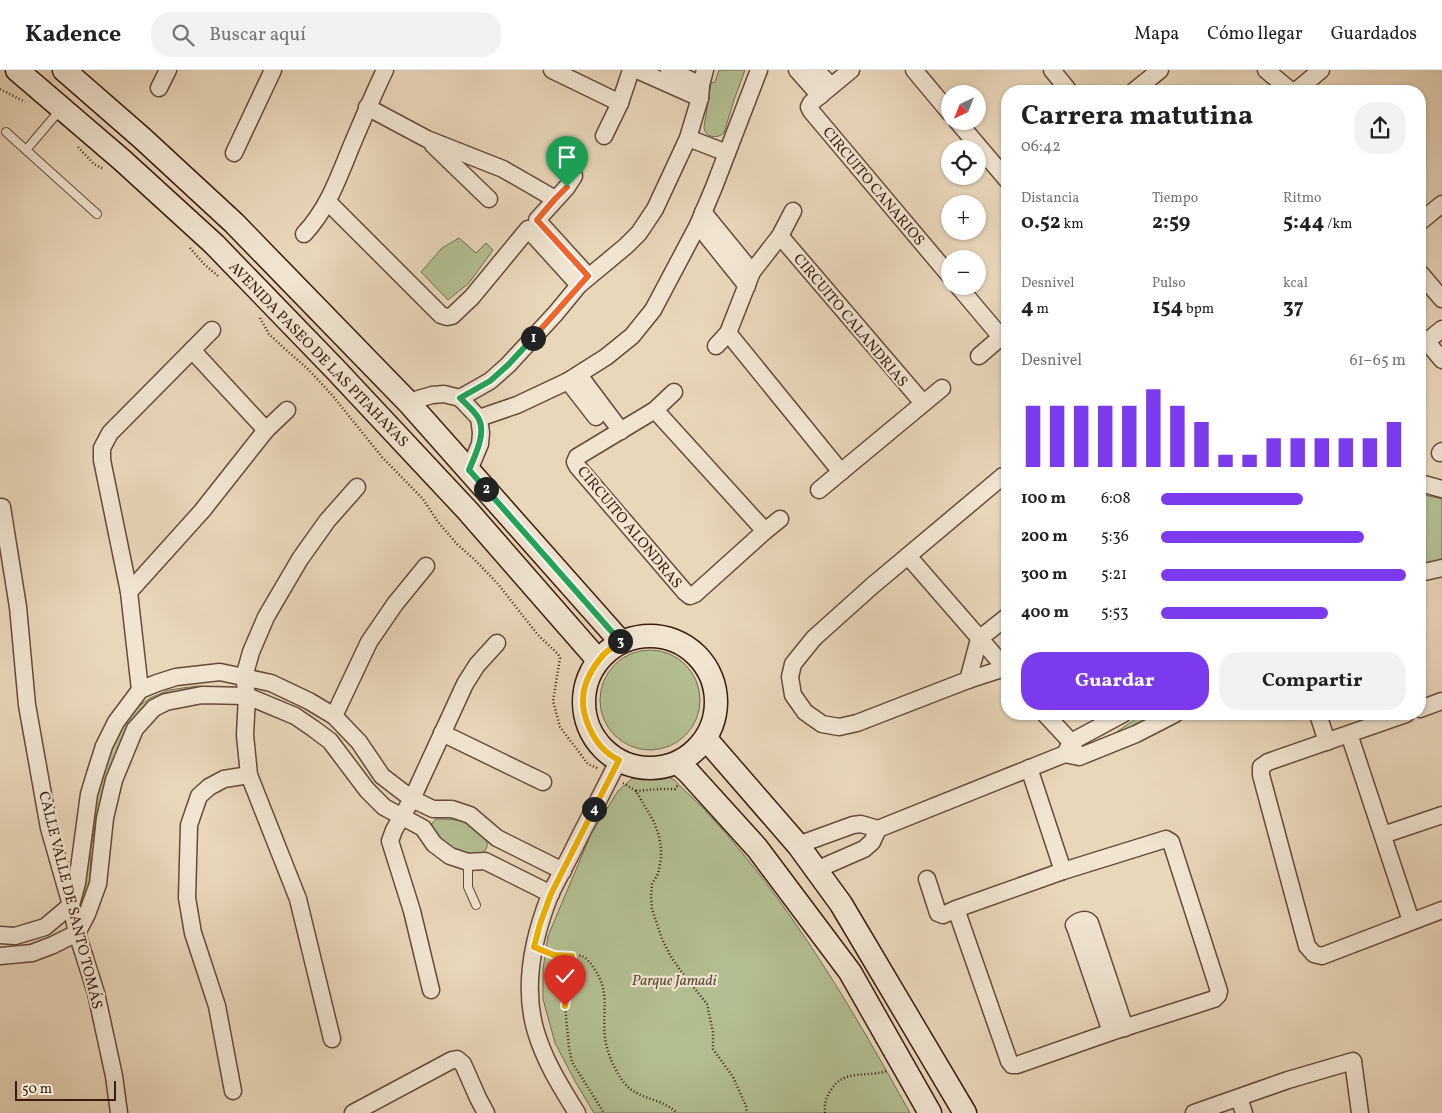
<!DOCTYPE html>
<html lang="es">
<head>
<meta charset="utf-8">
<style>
  body { margin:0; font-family:Vollkorn,serif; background:#f2f2f2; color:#202124; height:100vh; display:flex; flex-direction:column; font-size:19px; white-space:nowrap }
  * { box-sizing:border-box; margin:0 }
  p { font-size:16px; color:#757577 }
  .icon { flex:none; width:28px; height:28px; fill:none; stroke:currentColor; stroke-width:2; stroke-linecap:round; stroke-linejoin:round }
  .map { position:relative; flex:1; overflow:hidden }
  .sheet { position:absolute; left:1001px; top:15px; width:425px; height:635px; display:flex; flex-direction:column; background:#fff; border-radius:20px; box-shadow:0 1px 4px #0004 }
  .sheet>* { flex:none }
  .needle { width:32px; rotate:223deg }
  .controls { position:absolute; left:941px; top:15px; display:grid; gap:10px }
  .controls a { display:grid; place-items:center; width:45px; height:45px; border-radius:50%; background:#fff; box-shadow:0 1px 4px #0004; font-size:25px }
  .scale { position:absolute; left:15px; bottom:12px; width:101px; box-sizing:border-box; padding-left:5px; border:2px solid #3a1b0e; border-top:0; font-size:14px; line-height:18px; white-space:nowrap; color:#3a1b0e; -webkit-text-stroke:4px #f1e5d2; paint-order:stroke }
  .pin { position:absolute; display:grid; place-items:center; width:42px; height:42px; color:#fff; margin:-51px -21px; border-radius:50% 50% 50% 0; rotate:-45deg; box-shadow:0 0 5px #0007 }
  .pin .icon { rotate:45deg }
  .km { position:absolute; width:25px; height:25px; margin:-12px; border-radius:50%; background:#222; color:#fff; font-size:14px; line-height:25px; text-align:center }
  .round { display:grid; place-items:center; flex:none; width:52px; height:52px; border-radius:20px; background:#f2f2f2 }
  .summary { display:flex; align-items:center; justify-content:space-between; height:85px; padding:0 20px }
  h1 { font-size:28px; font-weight:700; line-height:38px }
  .stats { display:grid; grid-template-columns:repeat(3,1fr); gap:8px; height:85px; padding:5px 20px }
  .stats div { display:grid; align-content:center }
  .stats b { font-size:21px; font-weight:700 }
  .stats small { font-size:14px; font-weight:400 }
  .stats p { font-size:14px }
  .chart { height:140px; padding:10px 20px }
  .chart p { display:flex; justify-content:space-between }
  .chart svg { width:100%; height:90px; margin-top:5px; stroke:#7c3aed; stroke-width:6 }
  .cta { display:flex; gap:10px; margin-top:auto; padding:10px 20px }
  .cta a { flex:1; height:58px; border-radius:20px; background:#7c3aed; color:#fff; font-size:20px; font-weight:700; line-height:58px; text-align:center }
  .cta a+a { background:#f2f2f2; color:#202124 }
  ul { padding:0 20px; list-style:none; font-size:16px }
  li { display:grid; grid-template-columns:80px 60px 1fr; align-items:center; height:38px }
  li i { height:12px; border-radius:6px; background:#7c3aed }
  header { display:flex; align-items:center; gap:30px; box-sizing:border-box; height:70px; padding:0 25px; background:#fff; border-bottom:1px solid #e0e0e0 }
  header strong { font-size:24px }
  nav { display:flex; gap:28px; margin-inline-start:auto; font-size:18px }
  .search { width:350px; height:45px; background:#f2f2f2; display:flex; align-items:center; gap:12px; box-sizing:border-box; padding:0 18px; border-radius:20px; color:#757577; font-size:19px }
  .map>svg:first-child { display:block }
  .green { fill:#b3bf92; stroke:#766d50 }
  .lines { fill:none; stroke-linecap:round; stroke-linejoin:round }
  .lane-casing { stroke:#664a39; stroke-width:10 }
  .street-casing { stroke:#664a39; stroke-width:19 }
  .secondary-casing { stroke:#3a1b0e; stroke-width:25 }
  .path { stroke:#3a1b0e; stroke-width:2.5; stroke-dasharray:1 2.5; stroke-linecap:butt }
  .lane { stroke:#f1e5d2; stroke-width:8 }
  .street { stroke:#f1e5d2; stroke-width:16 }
  .secondary { stroke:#f1e5d2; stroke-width:22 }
  .split-1-casing { stroke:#fff; stroke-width:10 }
  .split-2-casing { stroke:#fff; stroke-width:10 }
  .split-3-casing { stroke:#fff; stroke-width:10 }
  .split-4-casing { stroke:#fff; stroke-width:10 }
  .split-5-casing { stroke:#fff; stroke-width:10 }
  .split-1 { stroke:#f0652b; stroke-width:6 }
  .split-2 { stroke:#22a559; stroke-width:6 }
  .split-3 { stroke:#22a559; stroke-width:6 }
  .split-4 { stroke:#f5b400; stroke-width:6 }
  .split-5 { stroke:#f5b400; stroke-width:6 }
  .labels { text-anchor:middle; stroke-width:4.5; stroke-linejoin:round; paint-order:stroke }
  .street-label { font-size:15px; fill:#3a1b0e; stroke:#f1e5d2 }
  .park-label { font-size:15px; font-style:italic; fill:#5e4c36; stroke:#f1e5d2 }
</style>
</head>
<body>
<header>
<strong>Kadence</strong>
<div class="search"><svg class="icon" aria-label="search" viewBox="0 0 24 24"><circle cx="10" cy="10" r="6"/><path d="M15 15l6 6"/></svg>Buscar aquí</div>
<nav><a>Mapa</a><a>Cómo llegar</a><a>Guardados</a></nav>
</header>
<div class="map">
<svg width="1442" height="1043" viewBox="0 0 1442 1043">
  <rect width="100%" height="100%" fill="#e9d7ba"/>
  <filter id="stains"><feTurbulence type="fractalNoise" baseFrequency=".004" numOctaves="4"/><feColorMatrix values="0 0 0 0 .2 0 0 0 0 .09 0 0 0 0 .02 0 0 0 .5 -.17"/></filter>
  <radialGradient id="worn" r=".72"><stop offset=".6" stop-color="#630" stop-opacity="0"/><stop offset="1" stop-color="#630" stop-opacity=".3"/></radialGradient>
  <g class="green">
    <path d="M719,0H745L734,30L724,63C717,69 705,68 704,57L711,13L715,12Z"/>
    <polygon points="459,168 476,183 486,173 493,180 469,213 448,230 421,202 442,178"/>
    <polygon points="1420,424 1442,429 1442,492 1420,496"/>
    <circle cx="650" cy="630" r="50"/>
    <polygon points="197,616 223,618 186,624 122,670 107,706 97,747 91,778 90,812 82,837 79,837 91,736 115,663 132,641 150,628 169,620"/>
    <polygon points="1143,644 1162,644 1112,665"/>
    <path d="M635,706C646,706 662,704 673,709C676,711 679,715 681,717C692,727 703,738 713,749C793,837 853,940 910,1043H594L576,1013L555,973L543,929V899L548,866L591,764L618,721Z"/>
    <path d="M436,749C444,749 452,749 460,751C469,753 493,768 486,779C479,792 448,779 440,771C437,767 434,762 431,758L432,753Z"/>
  </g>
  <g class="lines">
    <g class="lane-casing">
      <g id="lane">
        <polyline points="6,62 97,144"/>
        <polyline points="26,80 60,40"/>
        <polyline points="468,792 468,817 476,835"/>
      </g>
    </g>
    <g class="street-casing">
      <g id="street">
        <polyline points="552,0 620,33"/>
        <polyline points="637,0 700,28"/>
        <polyline points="669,0 701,15"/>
        <polyline points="797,0 820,26"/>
        <polyline points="816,0 831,16"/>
        <polyline points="851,0 811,33 809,37 811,41 950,206"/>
        <polyline points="914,0 950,43"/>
        <polyline points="1052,0 1069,21"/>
        <polyline points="1266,0 1291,21"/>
        <polyline points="159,18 168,0"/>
        <polyline points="1134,21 1160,0"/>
        <polyline points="1296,21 1321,0"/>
        <polyline points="367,37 427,69 503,99 555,129"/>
        <polyline points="957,51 1008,111"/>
        <polyline points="604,66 620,33 631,0"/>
        <polyline points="688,68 727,83"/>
        <polyline points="433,75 489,129"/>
        <polyline points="234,83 273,0"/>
        <polyline points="574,106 567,117 537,150 588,206"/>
        <polyline points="328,132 441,245 447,247 452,246 472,227 528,159 579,215"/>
        <polyline points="703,142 752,202"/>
        <polyline points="1420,152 1442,134"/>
        <polyline points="698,155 747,216"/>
        <path d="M304,164C328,138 338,109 351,77C362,51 373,25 385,0"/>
        <polyline points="780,166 923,333"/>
        <polyline points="1420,203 1442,229"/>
        <polyline points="958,216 1001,267"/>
        <polyline points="728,263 841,402"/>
        <polyline points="1427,272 1442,290"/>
        <polyline points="716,276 728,263 752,202 780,166 793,141"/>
        <polyline points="1420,277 1442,259"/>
        <polyline points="192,280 266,360"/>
        <polyline points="979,286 1008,261"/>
        <polyline points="579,305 621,361"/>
        <polyline points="568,311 596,347"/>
        <polyline points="674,322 655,340 577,387 575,392 577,396 685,522 690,526 695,524 765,461 780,449"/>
        <polyline points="460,328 490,311 508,295 556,243 579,215 626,176 639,163 655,139 688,68 700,28 701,15 705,0"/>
        <polyline points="408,332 432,325 444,324 460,328 479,348 481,363 480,374 469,400"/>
        <polyline points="655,340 765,461"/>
        <polyline points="479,348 517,335 568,311 606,287 632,266 653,240 698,155 714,117 759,0"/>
        <polyline points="1440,383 1442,381"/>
        <polyline points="1003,406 872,516 814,568 793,594 790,607 793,625 805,642 822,654 839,657 857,653 968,610 1005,598"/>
        <polyline points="1420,413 1442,419"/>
        <polyline points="819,420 942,318"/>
        <polyline points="2,437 18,537 27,635 49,758 71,835 77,863 96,923 114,1006 119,1043"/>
        <polyline points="908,486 1008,601"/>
        <polyline points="1420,503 1442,498"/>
        <polyline points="129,522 202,441 266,360 287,340"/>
        <polyline points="968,610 979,569 1008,546"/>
        <polyline points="140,620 129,522 102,390 102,378 110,363 212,260"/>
        <polyline points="1420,639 1442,631"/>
        <polyline points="1045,644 1071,672 1075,681"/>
        <polyline points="1318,644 1327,672"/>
        <polyline points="1406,644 1268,692 1261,697 1261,705 1307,876 1314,884 1322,886 1442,840"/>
        <polyline points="334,646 369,572 395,534 426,496"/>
        <polyline points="442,663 543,712"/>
        <polyline points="1349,664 1411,851"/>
        <polyline points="1065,684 1071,672 1123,644"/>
        <polyline points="1029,698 1063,801"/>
        <polyline points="1383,765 1442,745"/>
        <polyline points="798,775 853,755 861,754 878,759 1065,684 1079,687 1136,664 1175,644"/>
        <polyline points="816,800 864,779 872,772 878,759"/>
        <polyline points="927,809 938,843 943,845 956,839 1063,801 1166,769 1171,772 1219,921 1218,925 1214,929 1111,962 1017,995 1012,995 1009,991 956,839"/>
        <polyline points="0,865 15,866 45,857 71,835 77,813 89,724 96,701 104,676 116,652 140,620 157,613 176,607 220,602 271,613 309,631 334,646 359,672 382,706 412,729 433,739 452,739 470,745 497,768 563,801"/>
        <polyline points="0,886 32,883 53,875 77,863 87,844 98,814 105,748 114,710 135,659 154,638 166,632 202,625 247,626 295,646 314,659 330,671 367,720 384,737 423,758 434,774 450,786 468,792 485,791 551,824"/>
        <polyline points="431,920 412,841 390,771 394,760 412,729 465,614 477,595 497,573"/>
        <path d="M1111,962L1075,857L1074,855C1079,850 1086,848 1090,853L1125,958"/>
        <polyline points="332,969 298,829 249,705 245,665 247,626 244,607 251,582 266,547 300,489 327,451 357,417"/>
        <polyline points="233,1021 217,936 193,863 187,828 189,755 199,726 209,717 224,709 249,705"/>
        <polyline points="1239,1028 1244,1043"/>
        <polyline points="353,1043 452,990 457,989 463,994 478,1028 486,1043"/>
        <path d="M577,1043C561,1017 545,992 536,962C522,916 533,868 550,825C558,808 568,791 576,774C590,746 605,718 619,689"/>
        <polyline points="1194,1043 1288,1010 1353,991 1360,1043"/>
      </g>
    </g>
    <g class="secondary-casing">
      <g id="secondary">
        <polyline points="17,0 122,90 214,174 335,299 467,440 598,590"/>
        <polyline points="64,0 142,68 234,153 408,332 621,572"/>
        <circle cx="650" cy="632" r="66"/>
        <polyline points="706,669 798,775 841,834 965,1043"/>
        <polyline points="678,693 689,703 757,778 850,902 930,1043"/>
      </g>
    </g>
    <g class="path">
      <polyline points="0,19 25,32"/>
      <polyline points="78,77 94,94 104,99"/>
      <polyline points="190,178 204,194 218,206"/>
      <polyline points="260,248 269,264 284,278 309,300 332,325 382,387 423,429 438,452 457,474 476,491 498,514 538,565 558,584 560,588 553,631 560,657 588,694 599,699"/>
      <polyline points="623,713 636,721 654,752 659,766 661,778 661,789 658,804 652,814 651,826 652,839 662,869 670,885 680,900 707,934 713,962 713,979 733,1007 746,1036 747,1043"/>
      <polyline points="636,721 660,719 675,719 678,715"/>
      <path d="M548,883C554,885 560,886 567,886C571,886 578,885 582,886C586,888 591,893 593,897C611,922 602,940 605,968C607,983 614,998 622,1010C635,1030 661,1027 677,1043"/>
      <polyline points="572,886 571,908 565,936 569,978 572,992 604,1043"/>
      <path d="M825,1043C824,1034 826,1027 831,1020C845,998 866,1008 886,1001"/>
    </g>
    <use href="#lane" class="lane"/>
    <use href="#street" class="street"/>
    <use href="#secondary" class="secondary"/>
  </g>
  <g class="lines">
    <g class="split-1-casing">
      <polyline id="split-1" points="533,268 588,206 537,150 555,129 567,117"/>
    </g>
    <g class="split-2-casing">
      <path id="split-2" d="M486,419L469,400C475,385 488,361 477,346C472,339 466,334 460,328L490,311L508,295L533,268"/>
    </g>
    <g class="split-3-casing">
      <polyline id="split-3" points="486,419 620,571"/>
    </g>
    <g class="split-4-casing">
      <path id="split-4" d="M594,739L619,690C593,678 576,640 586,613C589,605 595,595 600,589C605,581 613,577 621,572L620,571"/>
    </g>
    <g class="split-5-casing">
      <polyline id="split-5" points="565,936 571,908 572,886 554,885 534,877 540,854 551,824 594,739"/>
    </g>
    <use href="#split-1" class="split-1"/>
    <use href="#split-2" class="split-2"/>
    <use href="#split-3" class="split-3"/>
    <use href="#split-4" class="split-4"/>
    <use href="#split-5" class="split-5"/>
  </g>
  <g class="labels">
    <g class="street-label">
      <text transform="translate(874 116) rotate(50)" y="5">CIRCUITO CANARIOS</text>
      <text transform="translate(851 250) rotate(50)" y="5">CIRCUITO CALANDRIAS</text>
      <text transform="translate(319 284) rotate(46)" y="5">AVENIDA PASEO DE LAS PITAHAYAS</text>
      <text transform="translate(630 457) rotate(50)" y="5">CIRCUITO ALONDRAS</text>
      <text transform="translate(71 830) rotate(76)" y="5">CALLE VALLE DE SANTO TOMÁS</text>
    </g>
    <g class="park-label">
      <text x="674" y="915">Parque Jamadi</text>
    </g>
  </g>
  <rect width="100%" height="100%" filter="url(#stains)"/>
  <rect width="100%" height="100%" fill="url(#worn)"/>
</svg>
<div class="controls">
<a><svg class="needle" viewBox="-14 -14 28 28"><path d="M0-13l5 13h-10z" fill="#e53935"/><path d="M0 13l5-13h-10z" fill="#757577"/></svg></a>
<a><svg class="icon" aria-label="locate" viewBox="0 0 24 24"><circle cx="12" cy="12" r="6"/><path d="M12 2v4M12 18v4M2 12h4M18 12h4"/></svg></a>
<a>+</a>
<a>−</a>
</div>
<div class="scale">50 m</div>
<div class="pin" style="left:567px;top:117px;background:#1e9e55"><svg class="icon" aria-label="arrive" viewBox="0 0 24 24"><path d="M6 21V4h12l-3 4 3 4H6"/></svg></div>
<div class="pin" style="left:565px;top:936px;background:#d93025"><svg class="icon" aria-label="check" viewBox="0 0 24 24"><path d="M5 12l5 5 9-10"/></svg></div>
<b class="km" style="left:533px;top:268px">1</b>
<b class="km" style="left:486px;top:419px">2</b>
<b class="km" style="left:620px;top:571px">3</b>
<b class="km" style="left:594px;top:739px">4</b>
<section class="sheet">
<div class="summary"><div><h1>Carrera matutina</h1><p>06:42</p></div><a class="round"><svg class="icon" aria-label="share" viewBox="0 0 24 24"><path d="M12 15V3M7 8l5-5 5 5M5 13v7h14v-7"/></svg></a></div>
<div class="stats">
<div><p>Distancia</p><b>0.52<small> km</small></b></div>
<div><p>Tiempo</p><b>2:59</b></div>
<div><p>Ritmo</p><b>5:44<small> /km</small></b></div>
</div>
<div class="stats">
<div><p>Desnivel</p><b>4<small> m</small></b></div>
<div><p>Pulso</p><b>154<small> bpm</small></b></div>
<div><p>kcal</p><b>37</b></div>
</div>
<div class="chart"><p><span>Desnivel</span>61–65 m</p>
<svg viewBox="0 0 160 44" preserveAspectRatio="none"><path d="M5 44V14M15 44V14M25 44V14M35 44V14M45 44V14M55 44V6M65 44V14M75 44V22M85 44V38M95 44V38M105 44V30M115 44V30M125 44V30M135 44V30M145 44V30M155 44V22"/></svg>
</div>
<ul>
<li><b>100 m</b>6:08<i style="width:58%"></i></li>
<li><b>200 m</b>5:36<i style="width:83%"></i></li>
<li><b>300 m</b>5:21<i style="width:100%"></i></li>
<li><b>400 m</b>5:53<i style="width:68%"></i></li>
</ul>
<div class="cta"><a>Guardar</a><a>Compartir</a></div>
</section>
</div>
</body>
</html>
